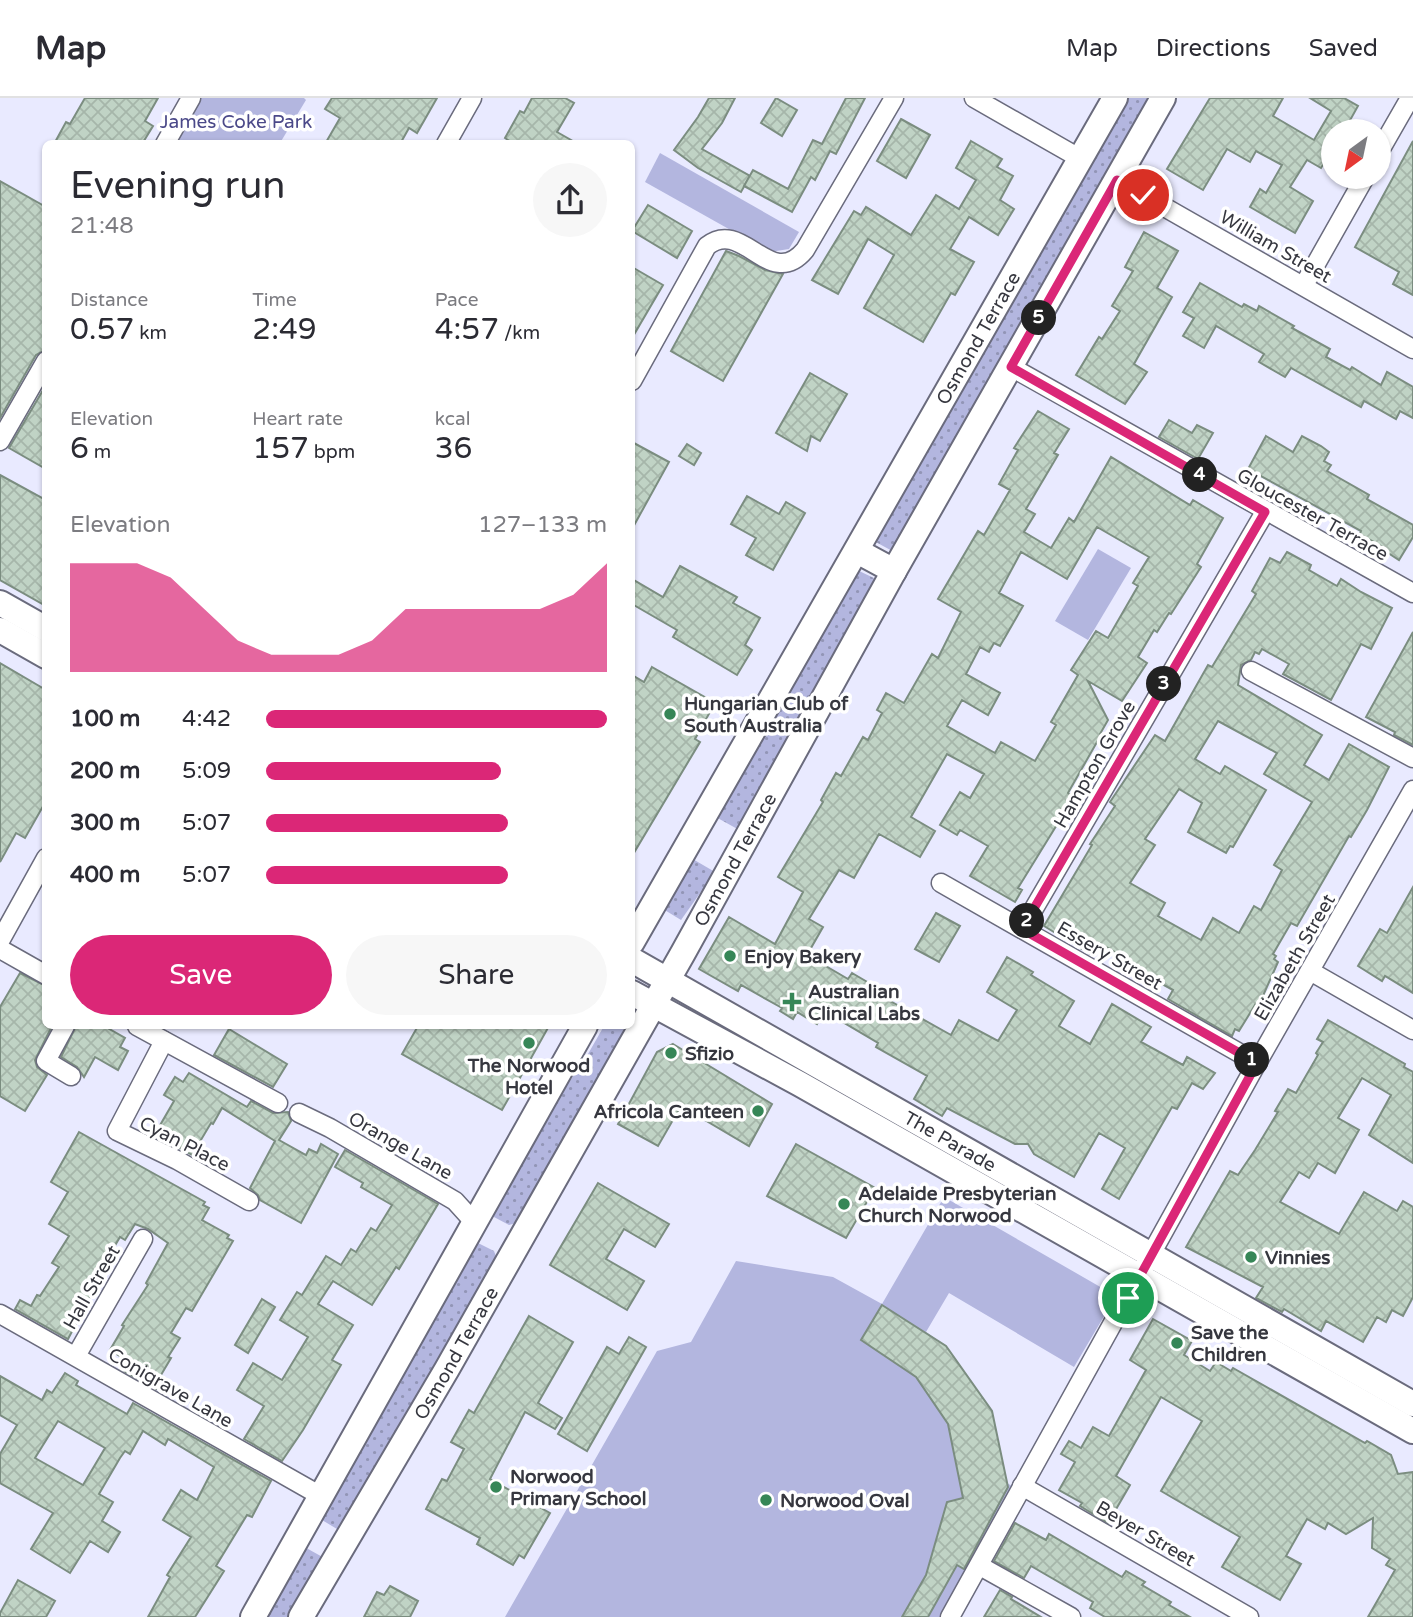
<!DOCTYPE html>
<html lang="en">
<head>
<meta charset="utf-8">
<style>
  body { margin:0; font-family:"Varela Round",sans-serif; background:#f7f7f7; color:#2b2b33; height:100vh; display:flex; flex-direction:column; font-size:26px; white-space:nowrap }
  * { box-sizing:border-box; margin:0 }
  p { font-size:23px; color:#7c7c81 }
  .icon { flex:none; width:38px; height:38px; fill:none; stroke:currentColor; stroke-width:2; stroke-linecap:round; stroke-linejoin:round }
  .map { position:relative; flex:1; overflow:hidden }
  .details { position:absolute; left:42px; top:42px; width:593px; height:889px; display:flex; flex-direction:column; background:#fff; border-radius:10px; box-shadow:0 2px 5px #0004 }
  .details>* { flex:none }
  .needle { width:46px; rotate:213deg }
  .tools { position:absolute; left:1321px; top:21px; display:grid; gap:14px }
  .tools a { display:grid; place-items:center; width:70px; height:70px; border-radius:50%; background:#fff; box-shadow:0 2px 5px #0004; font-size:35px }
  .pin { position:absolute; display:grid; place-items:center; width:60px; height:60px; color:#fff; margin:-30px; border:4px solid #fff; border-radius:50%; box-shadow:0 2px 7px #0007 }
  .km { position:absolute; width:35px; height:35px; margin:-18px; border-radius:50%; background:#222; color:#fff; font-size:19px; line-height:35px; text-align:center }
  .round { display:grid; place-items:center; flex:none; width:74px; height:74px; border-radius:37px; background:#f7f7f7 }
  .head { display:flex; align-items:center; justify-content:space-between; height:119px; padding:0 28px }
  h1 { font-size:38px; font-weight:600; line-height:52px }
  .stats { display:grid; grid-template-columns:repeat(3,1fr); gap:10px; height:119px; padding:7px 28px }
  .stats div { display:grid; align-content:center }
  .stats b { font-size:30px; font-weight:600 }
  .stats small { font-size:19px; font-weight:400 }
  .stats p { font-size:19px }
  .chart { height:196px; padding:14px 28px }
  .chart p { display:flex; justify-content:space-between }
  .chart svg { width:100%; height:126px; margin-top:7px; fill:#db2777; opacity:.7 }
  .primary-button { display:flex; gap:14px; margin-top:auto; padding:14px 28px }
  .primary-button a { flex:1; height:80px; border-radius:42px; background:#db2777; color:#fff; font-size:28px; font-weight:600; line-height:80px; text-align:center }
  .primary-button a+a { background:#f7f7f7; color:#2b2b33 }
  ul { padding:0 28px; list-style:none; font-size:23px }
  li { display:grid; grid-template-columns:112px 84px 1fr; align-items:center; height:52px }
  li i { height:18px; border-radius:9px; background:#db2777 }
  header { display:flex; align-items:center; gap:42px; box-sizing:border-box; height:98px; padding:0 35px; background:#fff; border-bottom:2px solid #e1e1e2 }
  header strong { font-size:33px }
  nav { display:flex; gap:38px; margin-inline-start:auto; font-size:24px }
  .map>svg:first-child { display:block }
  .grass { fill:url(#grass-dots) }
  .green { fill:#b3b6df }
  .building { fill:url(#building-cross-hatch); stroke:#7b8d80; stroke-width:2; fill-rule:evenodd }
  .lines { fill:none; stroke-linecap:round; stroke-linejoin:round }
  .street-casing { stroke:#6a6b7d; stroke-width:21 }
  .secondary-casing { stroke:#6a6b7d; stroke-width:28 }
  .street { stroke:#fff; stroke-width:18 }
  .secondary { stroke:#fff; stroke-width:24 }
  .route-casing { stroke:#fff; stroke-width:14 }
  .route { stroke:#db2777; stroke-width:9 }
  .poi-dot { fill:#368657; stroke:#fff; stroke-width:2.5 }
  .labels { text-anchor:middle; stroke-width:7; stroke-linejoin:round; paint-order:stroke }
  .park-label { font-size:19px; fill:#4b4989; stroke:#fff }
  .street-label { font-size:19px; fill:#36373f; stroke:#fff }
  .poi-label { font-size:19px; font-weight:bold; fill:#36373f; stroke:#fff; text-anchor:start }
</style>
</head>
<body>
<header>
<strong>Map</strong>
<nav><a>Map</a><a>Directions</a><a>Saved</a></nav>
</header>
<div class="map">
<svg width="1413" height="1519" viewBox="0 0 1413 1519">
  <defs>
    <pattern id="grass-dots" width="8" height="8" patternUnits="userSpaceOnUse" patternTransform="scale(1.75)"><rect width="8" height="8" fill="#b3b6df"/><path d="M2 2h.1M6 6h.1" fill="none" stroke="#9295b6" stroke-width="1.8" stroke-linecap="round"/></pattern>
    <pattern id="building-cross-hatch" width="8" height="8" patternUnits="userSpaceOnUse" patternTransform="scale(1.75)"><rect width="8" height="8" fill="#c0d3c5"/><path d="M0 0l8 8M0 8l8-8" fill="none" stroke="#a6b6aa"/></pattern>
  </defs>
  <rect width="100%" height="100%" fill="#e9eaff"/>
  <g class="grass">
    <polygon points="1122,0 1156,0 894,454 874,443"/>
    <polygon points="857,472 876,481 741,733 714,718"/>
    <polygon points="691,760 715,774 681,822 663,811"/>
    <polygon points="604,928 619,928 624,930 618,947 519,1124 509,1127 494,1119 492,1114 543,1020 584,963"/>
    <polygon points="476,1144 494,1153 497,1161 342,1434 317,1419"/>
    <polygon points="301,1447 326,1461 293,1519 260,1519"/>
  </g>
  <g class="green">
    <polygon points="191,0 304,0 306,2 280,45 165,46"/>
    <polygon points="660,55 799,134 789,151 770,154 645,84"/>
    <polygon points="1098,451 1131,470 1088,542 1055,523"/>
    <polygon points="944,1099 1116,1198 1074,1269 949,1195 926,1234 946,1248 992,1313 1007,1385 1015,1390 941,1519 505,1519 657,1253 691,1244 736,1163 833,1179 882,1206"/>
  </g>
  <g class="building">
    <polygon points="85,0 158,0 145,23 153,28 142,46 54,46 66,24 70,26"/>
    <polygon points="332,0 437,0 417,35 409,30 400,46 325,46 340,20 325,11"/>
    <polygon points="532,0 565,0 574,5 557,34 578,46 514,46 505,40 520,13 524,15"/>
    <polygon points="709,0 735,0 722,25 702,51 750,78 741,94 698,70 674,52 698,19"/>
    <polygon points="776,0 797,12 782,38 761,25"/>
    <polygon points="846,0 865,0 836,56 830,53 815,82 811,79 792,114 744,88 753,72 788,91 813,42 822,46"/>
    <polygon points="1210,0 1283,0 1273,18 1314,42 1331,13 1310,0 1344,0 1358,8 1344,33 1334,33 1334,49 1321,70 1307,62 1290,89 1313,103 1295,135 1250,109 1260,91 1266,95 1282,67 1256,53 1250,64 1227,51 1203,92 1167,71"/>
    <polygon points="901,21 930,37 906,80 877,63"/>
    <polygon points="971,43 1002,61 997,69 1013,78 1000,102 1014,111 998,137 969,119 950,151 974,164 955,197 951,195 923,244 864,210 894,157 868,141 838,196 812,182 854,113 861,117 866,109 911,137 936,97 959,111 976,82 956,70"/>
    <polygon points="1413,43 1413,197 1393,186 1399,174 1355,149"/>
    <polygon points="0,83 46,109 46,252 36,257 0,320"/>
    <polygon points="648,107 692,133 677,160 632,133"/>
    <polygon points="1144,134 1178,153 1157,190 1172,199 1134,266 1147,274 1125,306 1076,277 1099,239 1102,241 1120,213 1112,208 1133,173 1125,169"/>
    <polygon points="726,153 739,158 765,172 783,176 723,283 671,253"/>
    <polygon points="632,169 663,187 632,240"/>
    <polygon points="1200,185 1242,209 1244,206 1257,213 1259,208 1294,228 1292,230 1330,251 1326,259 1350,272 1352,269 1381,287 1387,274 1413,289 1413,320 1400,313 1396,321 1364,303 1361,309 1291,270 1285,279 1259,264 1264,256 1216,228 1204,250 1183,238 1194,220 1183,214"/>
    <polygon points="810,275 847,296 820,343 811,338 807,353 776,335"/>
    <polygon points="46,287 46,371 9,350"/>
    <path d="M1038,313L1069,331L1054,355L1058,357L1026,411L1035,416L1024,434L1051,450L1069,420L1074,424L1111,359L1190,407L1193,402L1223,420L1197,466L1201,469L1171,516L1169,515L1157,534L1154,532L1138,559L1147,565L1122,603L1088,583L1108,622L1100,636L1101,637L1068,695L1074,699L1018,790L1022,792L1015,804L970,778L988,748L960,732L957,737L940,727L960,694L970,700L984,676L947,656L911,719L935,733L920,759L879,736L854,780L839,772L809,821L823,829L807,857L848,881L852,875L886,895L883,899L951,937L959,922L998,943L1017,912L987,894L1007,859L1033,874L1031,877L1074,903L1059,928L1090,946L1112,906L1151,929L1141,944L1183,967L1187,959L1215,975L1203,991L1192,985L1177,1011L1172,1009L1119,1101L1102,1091L1125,1050L1099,1035L1074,1079L1034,1056L1028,1046H1015L947,1010L942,1018L914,1001L927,978L876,949L878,945L824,913L817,926L797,914L793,921L780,913L782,910L741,887L738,893L699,871L729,819L775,846L803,794L778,779L823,704L821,702L836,675L841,678L863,639L868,642L882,615L877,612L886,595L904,605L932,556L938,560L961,514L938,501L978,433L984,437L1010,392L999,386L1018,352L1014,350ZM1097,429L1149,459L1133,485L1138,488L1108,540L1096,533L1071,572L1078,577L1051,624L1056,627L1035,663L1001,644L995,655L947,628L962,602L988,617L1000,595L966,576L980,549L989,554L994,545L1000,548L1023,508L999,495L1021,454L1067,481Z"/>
    <polygon points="1169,322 1192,335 1197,327 1213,335 1198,361 1159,339"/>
    <polygon points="1266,338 1293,354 1302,338 1321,348 1329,354 1324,363 1331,367 1327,373 1369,397 1367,401 1413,427 1413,439 1399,462 1385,453 1386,451 1360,436 1361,433 1248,371"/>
    <polygon points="632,344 669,364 632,431"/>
    <polygon points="687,346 701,355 694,367 679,358"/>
    <polygon points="0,377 46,402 46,508 0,482"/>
    <polygon points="747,398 779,416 786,404 805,415 773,472 746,457 756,440 731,426"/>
    <path d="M1287,454L1311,467L1309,472L1337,488L1341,481L1361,494L1392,510L1371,551L1361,546L1331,602L1283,576L1289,566L1262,551L1259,556L1255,554L1251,562L1241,567L1238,587L1322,637L1304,667L1329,682L1349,646L1389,669L1367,712L1351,739L1349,738L1297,828L1291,825L1273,856L1276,858L1274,861L1278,864L1258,909L1255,907L1239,933L1235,931L1232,938L1168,901L1173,892L1133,870L1135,866L1098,844L1090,856L1044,828L1092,747L1090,746L1115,708L1110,704L1155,637L1165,643L1208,567L1212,569L1256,496L1252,493L1270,460L1280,465ZM1218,623L1277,655L1264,676L1312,704L1274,767L1282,772L1261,812L1254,808L1239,835L1213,820L1201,842L1158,818L1165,805L1130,785L1155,747L1145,741L1179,691L1202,705L1188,734L1226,755L1230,748L1233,749L1266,692L1225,668L1220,676L1195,661Z"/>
    <polygon points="680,468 737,499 733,505 760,520 745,547 752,552 737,577 673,539 677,532 632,506 632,481 663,499"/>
    <polygon points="1413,534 1413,647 1394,637 1395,634 1366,619"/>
    <polygon points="0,565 46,592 46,703 25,740 16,735 0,764"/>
    <polygon points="652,569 715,605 695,641 700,644 632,758 632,577 644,584"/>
    <polygon points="1413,789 1413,895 1385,878 1382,883 1358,868 1380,831 1387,835"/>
    <polygon points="936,815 960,828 939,864 915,851"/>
    <polygon points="20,875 46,888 46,928 52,928 35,962 37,969 47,977 25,1013 0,998 0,909"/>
    <polygon points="1328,922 1405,966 1404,969 1413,974 1413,1065 1369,1037 1391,997 1362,980 1338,1020 1359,1032 1335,1075 1318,1065 1309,1080 1299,1074 1280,1104 1339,1136 1364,1094 1397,1113 1403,1103 1413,1109 1413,1199 1403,1218 1392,1212 1386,1224 1377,1219 1363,1244 1326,1223 1321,1233 1284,1211 1282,1214 1256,1200 1263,1189 1186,1149 1230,1073 1238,1077 1255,1052 1278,1014 1275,1013 1288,991 1296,995 1318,957 1316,955 1323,944 1317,941"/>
    <polygon points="76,928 104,928 125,940 120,949 128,953 118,972 95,959 84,979 77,969 61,959"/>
    <polygon points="418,928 549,928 502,1012 402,956"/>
    <polygon points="229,931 287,966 273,989 214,957"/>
    <polygon points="673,946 772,1006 749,1048 681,1008 658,1048 618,1026 657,954"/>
    <polygon points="189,975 247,1009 251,1003 273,1015 288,1014 291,1023 279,1042 306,1057 309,1051 317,1055 321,1046 338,1056 301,1125 260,1102 258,1097 250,1090 275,1043 222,1010 213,1026 211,1025 192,1057 155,1036 174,1003 164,997 175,979 183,984"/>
    <polygon points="79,1034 205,1104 203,1107 209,1110 202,1122 229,1137 227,1140 233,1143 192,1213 186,1210 171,1235 180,1240 168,1259 171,1260 158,1282 160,1283 156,1291 120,1271 126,1262 110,1252 124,1228 122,1227 148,1187 146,1185 168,1145 148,1131 135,1126 125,1142 120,1139 103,1168 108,1171 77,1219 79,1220 68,1241 15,1211 20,1202 31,1208 37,1197 40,1198 59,1169 52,1165 69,1138 49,1126 68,1094 51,1084"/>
    <polygon points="796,1046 875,1090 846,1140 767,1098"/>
    <polygon points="345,1052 438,1106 399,1171 396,1169 372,1207 333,1183 318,1206 353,1227 332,1262 341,1267 303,1332 282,1363 244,1341 264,1308 237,1292 253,1265 282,1282 308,1239 280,1222 297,1194 302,1197 326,1158 341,1167 351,1151 356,1154 371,1130 376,1133 392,1107 361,1089 363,1085 335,1069"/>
    <polygon points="598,1085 669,1126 655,1149 624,1131 606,1161 644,1183 627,1212 550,1167"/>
    <polygon points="262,1201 275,1209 248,1255 235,1247"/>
    <polygon points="882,1207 946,1248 992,1313 1008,1389 964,1471 957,1467 928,1519 902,1519 926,1477 947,1404 963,1400 948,1326 916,1279 861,1242"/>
    <polygon points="529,1218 573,1244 538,1305 562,1320 555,1331 525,1314 490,1381 550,1415 524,1460 519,1457 513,1467 477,1446 480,1440 426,1411 442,1381 447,1383 464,1351 451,1344 469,1312 474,1315"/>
    <polygon points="1153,1221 1192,1243 1184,1257 1210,1273 1216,1264 1231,1273 1233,1270 1365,1345 1367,1343 1391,1357 1398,1376 1413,1374 1413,1519 1368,1519 1395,1472 1386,1467 1390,1461 1372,1450 1373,1420 1346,1436 1328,1425 1325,1431 1307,1421 1286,1458 1301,1466 1280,1502 1222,1469 1240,1439 1161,1393 1202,1323 1161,1299 1116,1378 1130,1387 1108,1425 1080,1408 1082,1405 1059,1392 1075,1364 1061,1356 1069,1343 1081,1350 1093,1329 1109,1338 1146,1272 1130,1262"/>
    <polygon points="629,1239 646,1249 587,1353 558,1336 607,1249 619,1256"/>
    <path d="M65,1275L78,1283L76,1287L127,1316L133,1305L271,1383L252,1419L247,1417L216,1468L224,1473L195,1519H148L170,1479L167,1477L191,1439L163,1422L181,1392L197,1402L214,1369L168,1341L165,1347L143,1333L130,1356L125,1353L120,1360L99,1396L113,1404L102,1423L120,1434L108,1454L90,1443L70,1475L31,1451L53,1415L0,1385V1356L17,1327L0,1317V1278L42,1302L47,1292L52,1295ZM58,1323L105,1350L83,1387L35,1360Z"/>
    <polygon points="1015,1425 1046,1442 1049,1436 1122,1479 1126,1473 1145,1484 1142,1487 1171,1504 1169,1507 1190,1519 1105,1519 1090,1510 1093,1504 1031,1468 1024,1480 994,1463"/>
    <polygon points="18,1482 55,1503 46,1519 0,1519 0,1515"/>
    <polygon points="390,1488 418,1503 410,1519 364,1519 377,1494 384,1497"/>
    <polygon points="1000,1492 1012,1499 1011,1501 1041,1519 984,1519"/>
  </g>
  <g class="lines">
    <g class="street-casing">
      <g id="street">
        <polyline points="974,0 1081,61"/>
        <polyline points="165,46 191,0"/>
        <polyline points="446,46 472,0"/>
        <polyline points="1379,54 1410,0"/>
        <polyline points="1117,82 1413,251"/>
        <polyline points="1304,187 1365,79"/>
        <polyline points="1011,269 1413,495"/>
        <path d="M632,283L707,148C743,119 770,194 805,152L894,0"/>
        <polyline points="0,343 46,263"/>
        <polyline points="1251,573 1413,660"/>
        <polyline points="941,785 1257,965"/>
        <polyline points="1022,831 1265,414"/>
        <polyline points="0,843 46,760"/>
        <polyline points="0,851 46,877"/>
        <polyline points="1310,873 1413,932"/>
        <polyline points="65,928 46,963 71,978"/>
        <polyline points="137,928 278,1005"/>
        <polyline points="164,943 117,1033 177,1062 249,1103"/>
        <polyline points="299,1015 330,1030 455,1103 474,1124"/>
        <polyline points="0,1216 321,1398"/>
        <polyline points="76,1258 143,1141"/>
        <polyline points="1022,1388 1249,1519"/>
        <polyline points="980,1468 1071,1519"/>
        <polyline points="950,1519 1257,965 1413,692"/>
      </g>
    </g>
    <g class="secondary-casing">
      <g id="secondary">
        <polyline points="857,453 894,473"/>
        <polyline points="0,505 46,531"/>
        <polyline points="0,532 46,558"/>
        <path id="s1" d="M632,844L1115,0"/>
        <path id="s2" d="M632,862L1413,1306"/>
        <polyline points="632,895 800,986 1413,1333"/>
        <polyline points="253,1519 585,928"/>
        <path id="s3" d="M301,1519L447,1271L683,855L894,473L1163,0"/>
      </g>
    </g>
    <use href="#street" class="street"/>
    <use href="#secondary" class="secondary"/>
  </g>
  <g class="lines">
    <g class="route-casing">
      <polyline id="route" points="1128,1200 1257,965 1022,831 1265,414 1011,269 1117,82 1143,97"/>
    </g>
    <use href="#route" class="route"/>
  </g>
  <g class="poi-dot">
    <circle cx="670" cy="616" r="7"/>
    <circle cx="730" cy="858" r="7"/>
    <path d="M788.5 893.5h7v7h7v7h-7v7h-7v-7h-7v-7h7z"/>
    <circle cx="529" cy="945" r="7"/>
    <circle cx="671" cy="955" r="7"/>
    <circle cx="758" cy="1013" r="7"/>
    <circle cx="844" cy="1106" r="7"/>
    <circle cx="1251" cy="1159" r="7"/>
    <circle cx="1177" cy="1245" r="7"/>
    <circle cx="496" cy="1389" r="7"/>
    <circle cx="766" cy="1402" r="7"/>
  </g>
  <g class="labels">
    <g class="park-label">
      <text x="236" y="30">James Coke Park</text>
    </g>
    <g class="street-label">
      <text transform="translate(1276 148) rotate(30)" y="7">William Street</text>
      <text dy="7" stroke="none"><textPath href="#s1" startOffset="696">Osmond Terrace</textPath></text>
      <text transform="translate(1313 416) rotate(29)" y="7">Gloucester Terrace</text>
      <text transform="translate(1094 666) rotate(-60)" y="7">Hampton Grove</text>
      <text dy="7" stroke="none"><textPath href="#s3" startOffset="873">Osmond Terrace</textPath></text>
      <text transform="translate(1110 857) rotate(30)" y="7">Essery Street</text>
      <text transform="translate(1294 859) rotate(-60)" y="7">Elizabeth Street</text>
      <text dy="7" stroke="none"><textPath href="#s2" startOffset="366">The Parade</textPath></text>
      <text transform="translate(185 1045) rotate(27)" y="7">Cyan Place</text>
      <text transform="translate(401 1047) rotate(30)" y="7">Orange Lane</text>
      <text transform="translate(91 1189) rotate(-60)" y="7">Hall Street</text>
      <text dy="7" stroke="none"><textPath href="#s3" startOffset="306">Osmond Terrace</textPath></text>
      <text transform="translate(171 1289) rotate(30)" y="7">Conigrave Lane</text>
      <text transform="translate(1146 1435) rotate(30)" y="7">Beyer Street</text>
    </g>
    <g class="poi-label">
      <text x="684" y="612">Hungarian Club of<tspan x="684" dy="22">South Australia</tspan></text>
      <text x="744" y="865">Enjoy Bakery</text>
      <text x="808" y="900">Australian<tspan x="808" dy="22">Clinical Labs</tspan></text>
      <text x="685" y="962">Sfizio</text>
      <text x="529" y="974" text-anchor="middle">The Norwood<tspan x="529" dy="22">Hotel</tspan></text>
      <text x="744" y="1020" text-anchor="end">Africola Canteen</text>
      <text x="858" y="1102">Adelaide Presbyterian<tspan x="858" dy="22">Church Norwood</tspan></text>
      <text x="1265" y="1166">Vinnies</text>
      <text x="1191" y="1241">Save the<tspan x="1191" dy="22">Children</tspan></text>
      <text x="510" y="1385">Norwood<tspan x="510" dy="22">Primary School</tspan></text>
      <text x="780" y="1409">Norwood Oval</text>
    </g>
  </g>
</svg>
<div class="tools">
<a><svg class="needle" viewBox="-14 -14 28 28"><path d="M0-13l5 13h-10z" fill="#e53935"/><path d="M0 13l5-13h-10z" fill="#7c7c81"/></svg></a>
</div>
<div class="pin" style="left:1128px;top:1200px;background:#1e9e55"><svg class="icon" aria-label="arrive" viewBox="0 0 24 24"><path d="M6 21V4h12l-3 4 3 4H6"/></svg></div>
<div class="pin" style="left:1143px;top:97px;background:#d93025"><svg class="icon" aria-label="check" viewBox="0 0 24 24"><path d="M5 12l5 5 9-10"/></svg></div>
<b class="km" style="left:1252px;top:962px">1</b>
<b class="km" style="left:1027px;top:823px">2</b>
<b class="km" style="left:1164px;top:586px">3</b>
<b class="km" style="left:1200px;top:377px">4</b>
<b class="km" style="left:1039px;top:220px">5</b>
<section class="details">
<div class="head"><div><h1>Evening run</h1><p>21:48</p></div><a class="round"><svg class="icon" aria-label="share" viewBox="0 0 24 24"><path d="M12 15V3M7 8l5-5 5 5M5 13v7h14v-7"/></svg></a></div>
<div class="stats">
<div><p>Distance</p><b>0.57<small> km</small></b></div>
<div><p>Time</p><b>2:49</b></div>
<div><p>Pace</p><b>4:57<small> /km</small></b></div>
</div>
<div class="stats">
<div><p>Elevation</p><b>6<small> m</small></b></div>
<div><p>Heart rate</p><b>157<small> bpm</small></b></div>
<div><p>kcal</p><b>36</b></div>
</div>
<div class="chart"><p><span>Elevation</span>127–133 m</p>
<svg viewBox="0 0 160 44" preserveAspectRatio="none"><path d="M0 44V6L10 6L20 6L30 11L40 22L50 33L60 38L70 38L80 38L90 33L100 22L110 22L120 22L130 22L140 22L150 17L160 6V44z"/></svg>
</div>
<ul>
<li><b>100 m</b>4:42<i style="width:100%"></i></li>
<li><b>200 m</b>5:09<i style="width:69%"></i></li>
<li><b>300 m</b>5:07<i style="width:71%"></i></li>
<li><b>400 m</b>5:07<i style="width:71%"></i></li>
</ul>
<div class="primary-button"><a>Save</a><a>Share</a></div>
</section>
</div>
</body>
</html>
